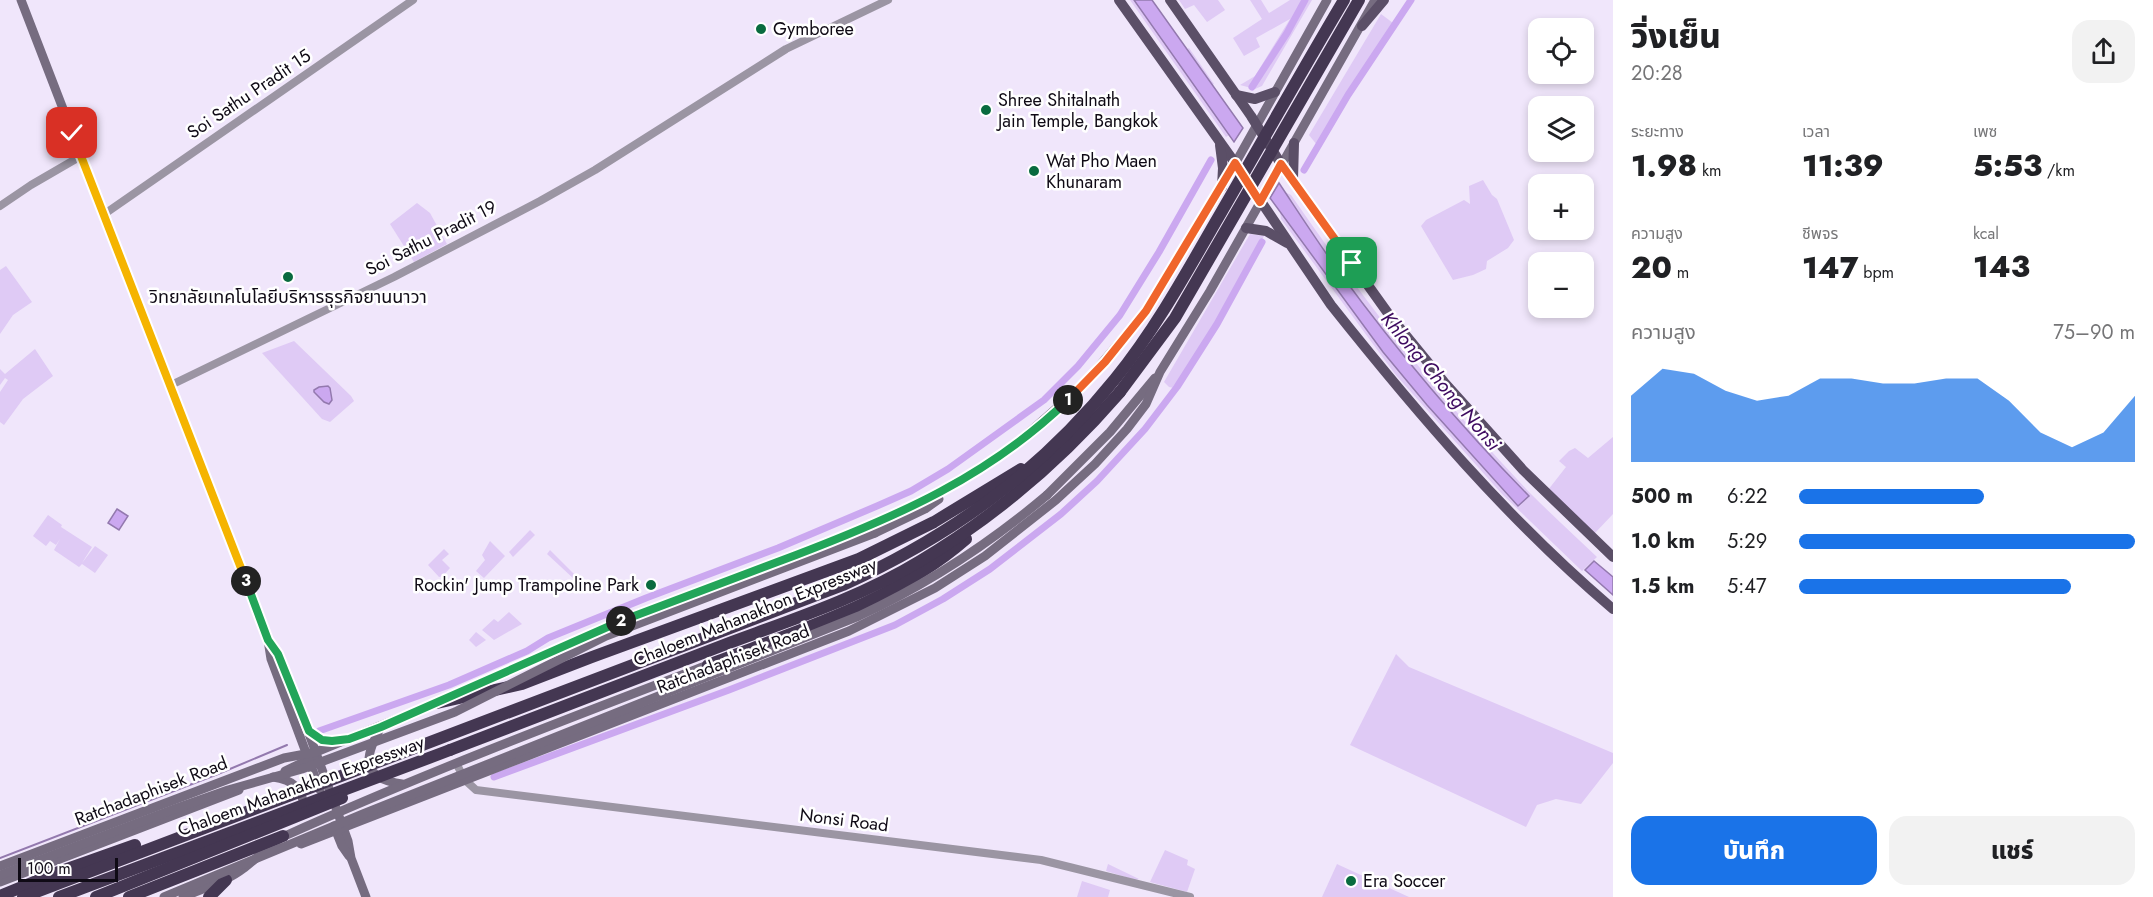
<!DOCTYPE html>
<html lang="th">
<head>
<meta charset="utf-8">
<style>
  body { margin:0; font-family:Jost,"Noto Sans Thai",sans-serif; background:#f2f2f2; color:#202124; height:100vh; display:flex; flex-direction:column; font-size:22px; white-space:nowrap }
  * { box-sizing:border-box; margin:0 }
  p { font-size:20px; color:#757577 }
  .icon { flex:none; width:33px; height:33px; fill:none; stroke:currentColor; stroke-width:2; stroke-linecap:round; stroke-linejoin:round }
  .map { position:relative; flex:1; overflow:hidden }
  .panel { display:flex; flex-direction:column; background:#fff; width:540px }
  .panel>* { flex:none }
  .controls { position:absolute; left:1528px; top:18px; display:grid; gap:12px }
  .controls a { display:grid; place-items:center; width:66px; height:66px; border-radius:12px; background:#fff; box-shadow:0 3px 9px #0003; font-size:30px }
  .scale { position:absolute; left:18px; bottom:15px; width:100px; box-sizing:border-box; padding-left:6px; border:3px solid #0f0a15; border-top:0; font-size:16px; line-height:21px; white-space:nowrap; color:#0f0a15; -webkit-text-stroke:4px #fff; paint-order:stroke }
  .pin { position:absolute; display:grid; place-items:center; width:51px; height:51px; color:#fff; margin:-26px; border-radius:12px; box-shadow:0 3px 9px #0006 }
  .km { position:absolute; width:30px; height:30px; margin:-15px; border-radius:50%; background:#222; color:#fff; font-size:16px; line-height:30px; text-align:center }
  .round { display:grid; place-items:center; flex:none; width:63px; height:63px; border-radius:18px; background:#f2f2f2 }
  .summary { display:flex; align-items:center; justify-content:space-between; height:102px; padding:0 18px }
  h1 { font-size:33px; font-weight:800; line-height:45px }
  .metrics { display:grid; grid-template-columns:repeat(3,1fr); gap:9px; height:102px; padding:6px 18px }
  .metrics div { display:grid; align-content:center }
  .metrics b { font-size:30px; font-weight:800 }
  .metrics small { font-size:16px; font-weight:400 }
  .metrics p { font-size:16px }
  .chart { height:168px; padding:12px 18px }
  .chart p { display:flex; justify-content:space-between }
  .chart svg { width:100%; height:108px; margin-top:6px; fill:#1a73e8; opacity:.7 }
  .cta { display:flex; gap:12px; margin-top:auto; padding:12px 18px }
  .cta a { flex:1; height:69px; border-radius:18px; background:#1a73e8; color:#fff; font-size:24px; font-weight:800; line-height:69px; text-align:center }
  .cta a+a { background:#f2f2f2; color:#202124 }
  ul { padding:0 18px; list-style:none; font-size:20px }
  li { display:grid; grid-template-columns:96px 72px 1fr; align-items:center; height:45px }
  li i { height:15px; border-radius:8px; background:#1a73e8 }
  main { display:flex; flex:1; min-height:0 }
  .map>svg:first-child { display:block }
  .green { fill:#dfcaf5 }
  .water { fill:#cba8f0; stroke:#9379ae; stroke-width:1.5 }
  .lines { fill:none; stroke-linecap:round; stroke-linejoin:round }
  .stream { stroke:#9379ae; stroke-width:2 }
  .canal { stroke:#cba8f0; stroke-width:7 }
  .tertiary { stroke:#9b95a3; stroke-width:8 }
  .secondary { stroke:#766c80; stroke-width:9 }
  .primary { stroke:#5b4f67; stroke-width:10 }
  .motorway { stroke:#443752; stroke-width:12 }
  .secondary-bridge { stroke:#766c80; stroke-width:9 }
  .motorway-bridge { stroke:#443752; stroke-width:12 }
  .split-1-casing { stroke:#fff; stroke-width:12 }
  .split-2-casing { stroke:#fff; stroke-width:12 }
  .split-3-casing { stroke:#fff; stroke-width:12 }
  .split-4-casing { stroke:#fff; stroke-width:12 }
  .split-1 { stroke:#f0652b; stroke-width:8 }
  .split-2 { stroke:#22a559; stroke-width:8 }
  .split-3 { stroke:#22a559; stroke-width:8 }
  .split-4 { stroke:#f5b400; stroke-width:8 }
  .poi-dot { fill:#096b3f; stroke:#fff; stroke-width:2 }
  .labels { text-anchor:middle; stroke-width:5; stroke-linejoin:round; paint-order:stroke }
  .poi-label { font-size:18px; fill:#0f0a15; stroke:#fff; text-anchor:start }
  .street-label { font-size:18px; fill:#0f0a15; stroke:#fff }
  .water-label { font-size:20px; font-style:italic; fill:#3e0a60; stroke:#fff }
</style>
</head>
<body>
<main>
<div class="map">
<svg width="1613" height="897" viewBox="0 0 1613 897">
  <rect width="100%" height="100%" fill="#f0e6fb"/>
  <g class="green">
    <polygon points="1130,0 1134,0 1229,135 1226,137"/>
    <polygon points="1179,0 1218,0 1225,10 1207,22 1194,5 1185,9"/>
    <polygon points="1250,0 1261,0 1269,13 1290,0 1312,0 1262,86 1255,89 1240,85 1255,76 1290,19 1256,38 1260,47 1244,56 1233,38 1262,19"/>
    <polygon points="1381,14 1393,23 1317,145 1309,135"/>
    <polygon points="1189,48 1214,84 1211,86 1186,50"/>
    <polygon points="1483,180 1492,195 1497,199 1514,240 1508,248 1487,261 1486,269 1473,275 1453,280 1421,226 1426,220 1464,200 1470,204 1469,186"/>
    <path d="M1285,192L1291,195C1363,300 1442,401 1531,494C1552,515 1575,536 1597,557L1582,571L1502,494L1395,374L1281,219L1280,212L1383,352L1427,405L1518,506L1529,497L1473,438L1411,364L1340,273Z"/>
    <polygon points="417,203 430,213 447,244 414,262 390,224"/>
    <polygon points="1250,234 1264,236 1225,307 1174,388 1169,387 1164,382"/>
    <polygon points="6,266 32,302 13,315 0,334 0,270"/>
    <polygon points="294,341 351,396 354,401 330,422 322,419 262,353"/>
    <polygon points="35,349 53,376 23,399 4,425 0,422 0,392 8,380 5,378 0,385 0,369 5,374"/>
    <polygon points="1613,437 1613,514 1594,534 1548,490 1566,467 1559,461 1569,451 1575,448 1588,458"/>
    <polygon points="48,515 62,525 61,527 92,547 82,563 95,546 108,555 95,573 82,564 79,567 54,550 60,539 56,545 50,541 46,546 33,536"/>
    <polygon points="530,530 535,535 513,557 509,552"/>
    <polygon points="490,541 505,556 484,578 476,571 485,560 482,555"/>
    <polygon points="444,549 449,554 442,560 450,568 443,576 439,577 428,565"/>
    <polygon points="550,550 577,577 574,579 547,554"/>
    <polygon points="509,612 522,624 494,640 482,630 494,619 498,622"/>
    <polygon points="476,632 486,640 476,647 469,640"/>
    <polygon points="1396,654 1409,667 1613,753 1613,763 1581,804 1556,799 1537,805 1526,827 1350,745"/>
    <polygon points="1165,850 1188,860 1187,865 1195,869 1187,892 1150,882"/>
    <polygon points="1108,864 1139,879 1135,880 1106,871"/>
    <polygon points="1337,864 1339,865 1409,897 1322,897"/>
    <polygon points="1082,881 1110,890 1108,897 1077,897"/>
  </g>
  <g class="water">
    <polygon points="1134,0 1152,0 1243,128 1234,142"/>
    <path d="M1279,183C1299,213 1319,244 1340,273C1398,352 1461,427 1529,496L1518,506L1427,405L1383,352L1270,198Z"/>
    <polygon points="328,386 330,388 332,400 329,404 324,402 314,392 314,390 319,387"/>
    <polygon points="117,509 128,516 119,530 108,523"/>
    <polygon points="1594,561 1613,577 1613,595 1585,570"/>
  </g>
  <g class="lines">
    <polyline class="stream" points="0,858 218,774 287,745"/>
    <g class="canal">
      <polyline points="1252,87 1287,33 1305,0"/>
      <polyline points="1304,170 1348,95 1411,0"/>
      <polyline points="319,731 449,685 527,651 548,638 646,598 778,548 877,506 911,491 948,469 1044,400 1078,366 1120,315 1159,252 1211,160"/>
      <polyline points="494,777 729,690 895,625 943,599 990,569 1061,514 1097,481 1145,429 1177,387 1217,324 1262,242"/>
    </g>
    <g class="tertiary">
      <polyline points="0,206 31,185 81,156"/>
      <polyline points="103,215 413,0"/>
      <polyline points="169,386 394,277 540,201 595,170 786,49 888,0"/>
      <polyline points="456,763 465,780 476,790 1041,860 1190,897"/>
    </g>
    <g class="secondary">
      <polyline points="21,0 258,614 268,640 278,654 300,709 348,841 351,858 366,897"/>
      <polyline points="1047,495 1110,432 1155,378"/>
      <polyline points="875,533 925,509 939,499"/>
      <polyline points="268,640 271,659 320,790"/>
      <polyline points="454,695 594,633 852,533 915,506 968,477 1016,444 1085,383 1146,311 1222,187 1327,0"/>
      <path d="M381,727C364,757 360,778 402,784"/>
      <polyline points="309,731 322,740 339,740"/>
      <polyline points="285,771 308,760 316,752"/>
      <path d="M273,777C294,780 302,788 305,810"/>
      <polyline points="334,826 342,846 349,856"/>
      <polyline points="301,844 849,631 935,588 985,556 1056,500 1095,464 1127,429 1146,404 1160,372 1210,291 1375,0"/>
      <polyline points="0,866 284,758 316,752 441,701"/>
      <polyline points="0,882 239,790"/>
      <path d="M183,897C204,888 226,882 244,868C258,858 271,842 287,835C425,773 567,719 708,665"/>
    </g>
    <g class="primary">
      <path d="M1119,0L1235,163L1331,305C1417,413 1508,520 1613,609"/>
      <polyline points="1170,0 1251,116 1281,164 1390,316 1444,382 1523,470 1613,557"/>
      <polyline points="1362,26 1384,0"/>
      <polyline points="1236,95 1255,99 1275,92"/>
      <polyline points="1220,145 1223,168 1222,187"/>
      <polyline points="1293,179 1294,143"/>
      <polyline points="1246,228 1266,231 1287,243"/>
    </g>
    <g class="motorway">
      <path d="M708,665C796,631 894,602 966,539"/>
      <polyline points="437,703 522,684 592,657 859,559 934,522 1021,469"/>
      <path d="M450,750C543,715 636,679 729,643C794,619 861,597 920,561C996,516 1063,458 1120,392"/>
      <polyline points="129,897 283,836"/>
      <polyline points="209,897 226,880"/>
    </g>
    <g class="secondary-bridge">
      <polyline points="0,875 177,808 228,790 302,769 455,712 606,636 875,533"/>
      <path d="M164,897L363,814L859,616C928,584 989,544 1047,495"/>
    </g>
    <g class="motorway-bridge">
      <polyline points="1120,392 1175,318 1359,0"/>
      <polyline points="0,896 56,873 135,845"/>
      <path d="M23,897L843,585C951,536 1040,472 1115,379C1154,331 1184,277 1215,223C1258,149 1300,74 1344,0"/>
      <polyline points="59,897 450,750"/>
      <polyline points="96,897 342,798"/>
    </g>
  </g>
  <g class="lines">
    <g class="split-1-casing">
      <polyline id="split-1" points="1068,400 1105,362 1146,311 1235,163 1260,202 1281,164 1352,263"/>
    </g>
    <g class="split-2-casing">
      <path id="split-2" d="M621,621C679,599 738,577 796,555C898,516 988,477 1068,400"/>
    </g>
    <g class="split-3-casing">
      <polyline id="split-3" points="246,581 268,640 278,654 309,731 322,740 332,741 349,739 381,727 621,621"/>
    </g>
    <g class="split-4-casing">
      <polyline id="split-4" points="72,133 246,581"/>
    </g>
    <use href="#split-1" class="split-1"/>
    <use href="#split-2" class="split-2"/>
    <use href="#split-3" class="split-3"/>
    <use href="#split-4" class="split-4"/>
  </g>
  <g class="poi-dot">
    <circle cx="761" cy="29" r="6"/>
    <circle cx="986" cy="110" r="6"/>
    <circle cx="1034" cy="171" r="6"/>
    <circle cx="288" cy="277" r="6"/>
    <circle cx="651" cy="585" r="6"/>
    <circle cx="1351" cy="881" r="6"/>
  </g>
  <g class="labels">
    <g class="poi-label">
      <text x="773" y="35">Gymboree</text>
      <text x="998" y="106">Shree Shitalnath<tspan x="998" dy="21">Jain Temple, Bangkok</tspan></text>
      <text x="1046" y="167">Wat Pho Maen<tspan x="1046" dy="21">Khunaram</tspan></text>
      <text x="288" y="303" text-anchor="middle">วิทยาลัยเทคโนโลยีบริหารธุรกิจยานนาวา</text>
      <text x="639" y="591" text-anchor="end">Rockin' Jump Trampoline Park</text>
      <text x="1363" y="887">Era Soccer</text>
    </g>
    <g class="street-label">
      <text transform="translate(249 94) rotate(-34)" y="6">Soi Sathu Pradit 15</text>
      <text transform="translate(431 238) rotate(-27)" y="6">Soi Sathu Pradit 19</text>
      <text transform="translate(755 612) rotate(-22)" y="6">Chaloem Mahanakhon Expressway</text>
      <text transform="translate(733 659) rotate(-21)" y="6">Ratchadaphisek Road</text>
      <text transform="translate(301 786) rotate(-20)" y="6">Chaloem Mahanakhon Expressway</text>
      <text transform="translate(151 791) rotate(-21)" y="6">Ratchadaphisek Road</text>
      <text transform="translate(844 820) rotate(7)" y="6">Nonsi Road</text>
    </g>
    <g class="water-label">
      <text transform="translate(1441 381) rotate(50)" y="7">Khlong Chong Nonsi</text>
    </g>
  </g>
</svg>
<div class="controls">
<a><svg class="icon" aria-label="locate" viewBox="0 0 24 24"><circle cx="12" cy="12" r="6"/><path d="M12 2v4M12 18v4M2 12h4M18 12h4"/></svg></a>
<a><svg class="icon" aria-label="layers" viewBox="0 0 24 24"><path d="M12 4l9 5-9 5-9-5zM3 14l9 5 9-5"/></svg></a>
<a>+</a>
<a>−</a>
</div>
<div class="scale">100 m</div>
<div class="pin" style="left:1352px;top:263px;background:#1e9e55"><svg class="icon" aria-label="arrive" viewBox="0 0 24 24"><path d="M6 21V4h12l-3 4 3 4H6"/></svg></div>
<div class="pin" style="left:72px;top:133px;background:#d93025"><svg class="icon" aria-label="check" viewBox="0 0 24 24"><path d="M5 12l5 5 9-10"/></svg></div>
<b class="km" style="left:1068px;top:400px">1</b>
<b class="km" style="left:621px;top:621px">2</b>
<b class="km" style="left:246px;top:581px">3</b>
</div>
<section class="panel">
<div class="summary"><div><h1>วิ่งเย็น</h1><p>20:28</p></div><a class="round"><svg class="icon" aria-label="share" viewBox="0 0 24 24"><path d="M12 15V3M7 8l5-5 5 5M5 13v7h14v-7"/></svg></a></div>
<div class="metrics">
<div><p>ระยะทาง</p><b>1.98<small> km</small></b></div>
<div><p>เวลา</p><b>11:39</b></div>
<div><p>เพซ</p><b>5:53<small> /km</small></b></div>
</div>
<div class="metrics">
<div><p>ความสูง</p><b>20<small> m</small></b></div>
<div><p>ชีพจร</p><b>147<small> bpm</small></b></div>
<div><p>kcal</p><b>143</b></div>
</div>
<div class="chart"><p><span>ความสูง</span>75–90 m</p>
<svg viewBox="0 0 160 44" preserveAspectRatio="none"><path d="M0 44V17L10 6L20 8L30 15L40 19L50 17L60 10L70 10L80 12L90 12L100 10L110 10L120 19L130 32L140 38L150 32L160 17V44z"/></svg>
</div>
<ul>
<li><b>500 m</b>6:22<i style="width:55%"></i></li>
<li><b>1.0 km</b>5:29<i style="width:100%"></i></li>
<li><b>1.5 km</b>5:47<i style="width:81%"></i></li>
</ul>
<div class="cta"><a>บันทึก</a><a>แชร์</a></div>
</section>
</main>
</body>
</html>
